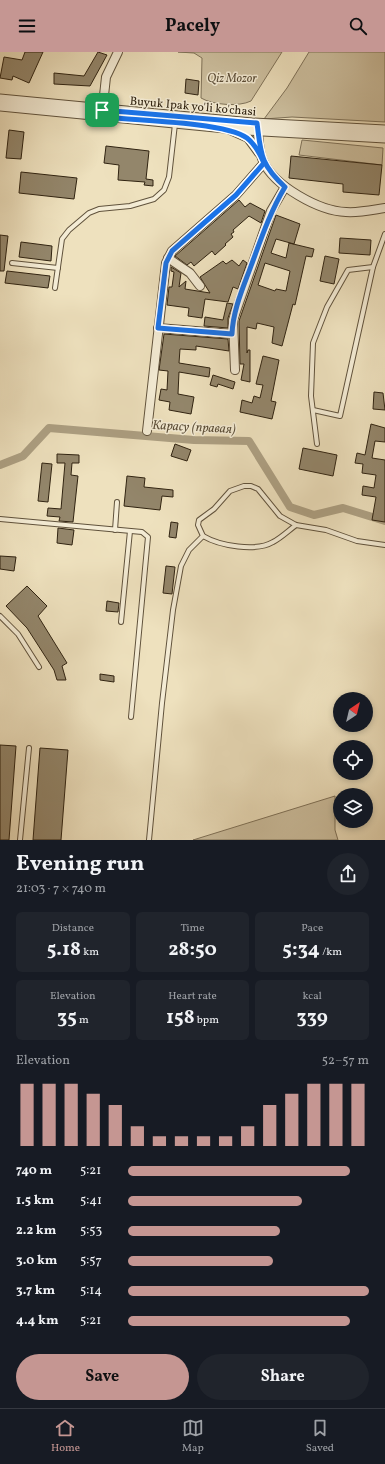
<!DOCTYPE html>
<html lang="en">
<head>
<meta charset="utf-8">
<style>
  body { margin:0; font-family:Vollkorn,serif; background:#20242c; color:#f1f3f6; height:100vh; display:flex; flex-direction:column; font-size:15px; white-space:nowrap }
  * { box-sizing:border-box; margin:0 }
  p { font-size:13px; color:#9ea1a6 }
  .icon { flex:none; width:22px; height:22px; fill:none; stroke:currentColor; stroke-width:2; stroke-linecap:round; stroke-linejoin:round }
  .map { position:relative; height:788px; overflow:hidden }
  .details { display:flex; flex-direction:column; background:#171b24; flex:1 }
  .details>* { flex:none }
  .needle { width:26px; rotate:35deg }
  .buttons { position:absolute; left:333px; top:640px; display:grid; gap:8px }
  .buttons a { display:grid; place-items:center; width:40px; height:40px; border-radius:50%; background:#171b24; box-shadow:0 2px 6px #0003; font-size:20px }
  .pin { position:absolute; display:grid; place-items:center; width:34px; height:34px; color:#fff; margin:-17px; border-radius:8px; box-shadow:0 2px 6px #0006 }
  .round { display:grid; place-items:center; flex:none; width:42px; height:42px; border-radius:21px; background:#20242c }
  .headline { display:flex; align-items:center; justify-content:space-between; height:68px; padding:0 16px }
  h1 { font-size:22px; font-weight:700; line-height:30px }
  .stats { display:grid; grid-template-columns:repeat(3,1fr); gap:6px; height:68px; padding:4px 16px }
  .stats div { display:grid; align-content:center; border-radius:6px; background:#20242c; text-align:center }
  .stats b { font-size:20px; font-weight:700 }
  .stats small { font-size:11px; font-weight:400 }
  .stats p { font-size:11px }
  .chart { height:112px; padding:8px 16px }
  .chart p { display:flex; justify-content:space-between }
  .chart svg { width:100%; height:72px; margin-top:4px; stroke:#c59692; stroke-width:6 }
  .action { display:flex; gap:8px; margin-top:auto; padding:8px 16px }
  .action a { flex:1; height:46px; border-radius:24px; background:#c59692; color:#111; font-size:16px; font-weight:700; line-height:46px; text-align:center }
  .action a+a { background:#20242c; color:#f1f3f6 }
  ul { padding:0 16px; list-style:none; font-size:13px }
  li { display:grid; grid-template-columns:64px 48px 1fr; align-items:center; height:30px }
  li i { height:10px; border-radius:5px; background:#c59692 }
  header { display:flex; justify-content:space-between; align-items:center; height:52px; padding:0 16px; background:#c59692; color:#111; font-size:18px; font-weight:700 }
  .tabs { display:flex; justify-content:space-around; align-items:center; height:56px; border-top:1px solid #363941; background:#171b24; font-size:11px; color:#9ea1a6 }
  .tabs a { display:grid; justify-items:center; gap:2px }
  .tabs .active { color:#c59692 }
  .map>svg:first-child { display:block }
  .green { fill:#cec1a1; stroke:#7f7259 }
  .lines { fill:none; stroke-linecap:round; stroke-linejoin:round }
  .canal { stroke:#ada083; stroke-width:8 }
  .building { fill:#93866b; stroke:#302311; fill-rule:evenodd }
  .service-casing { stroke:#60523c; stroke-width:6 }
  .minor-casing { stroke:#60523c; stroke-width:10 }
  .tertiary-casing { stroke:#60523c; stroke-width:11 }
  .service { stroke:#f4ecd5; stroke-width:4 }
  .minor { stroke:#f4ecd5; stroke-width:8 }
  .tertiary { stroke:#f4ecd5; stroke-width:9 }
  .route-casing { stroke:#fff; stroke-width:8 }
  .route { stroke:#1a73e8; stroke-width:5 }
  .labels { text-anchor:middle; stroke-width:3; stroke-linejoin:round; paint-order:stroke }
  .park-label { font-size:12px; font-style:italic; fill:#584a35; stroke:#f4ecd5 }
  .street-label { font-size:12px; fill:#302311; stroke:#f4ecd5 }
  .water-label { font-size:13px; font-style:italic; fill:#5c4f39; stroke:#f4ecd5 }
</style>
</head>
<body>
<header><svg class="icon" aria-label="menu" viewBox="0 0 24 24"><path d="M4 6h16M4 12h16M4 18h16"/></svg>Pacely<svg class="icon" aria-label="search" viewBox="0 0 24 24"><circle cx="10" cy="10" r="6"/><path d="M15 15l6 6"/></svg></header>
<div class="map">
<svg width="385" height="788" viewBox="0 0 385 788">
  <rect width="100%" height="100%" fill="#eee1be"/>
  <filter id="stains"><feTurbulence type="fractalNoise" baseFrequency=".005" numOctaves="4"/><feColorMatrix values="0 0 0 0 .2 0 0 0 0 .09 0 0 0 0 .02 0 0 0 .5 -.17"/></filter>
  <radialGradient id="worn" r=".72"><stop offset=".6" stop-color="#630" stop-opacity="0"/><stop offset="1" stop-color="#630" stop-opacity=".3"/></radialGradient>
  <g class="green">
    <path d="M178,0H282L251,49C239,55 213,53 201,46L202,6L194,1Z"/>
    <polygon points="309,0 385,0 385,70 292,65 264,67 287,36"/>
    <polygon points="302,88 383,96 382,113 299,103"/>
    <polygon points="335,744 335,778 338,788 193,788"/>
  </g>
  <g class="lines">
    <polyline class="canal" points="0,413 23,404 49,376 194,388 249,389 290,455 314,463 343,456 385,469"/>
  </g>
  <g class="building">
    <polygon points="25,0 43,0 29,31 13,24 12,28 0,26 4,5 22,8"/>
    <polygon points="98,0 107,3 90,34 54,32 54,21 84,24"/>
    <polygon points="186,27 199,29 198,43 185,41"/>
    <polygon points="9,78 24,80 21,107 6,106"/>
    <polygon points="106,94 149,99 146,127 153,128 153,134 144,133 145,130 118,128 119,113 104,111"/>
    <polygon points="291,104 382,113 379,143 343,140 343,132 289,126"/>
    <polygon points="21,120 77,126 74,147 19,141"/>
    <polygon points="239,148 245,155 250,151 265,159 261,171 249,164 233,178 234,180 231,182 233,185 225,192 226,193 215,203 212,199 194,214 191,210 187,213 175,204"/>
    <path d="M276,163L300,172L294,192L276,187L271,201L286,206L289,191L314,197L312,205L306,204L295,253L293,252L282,294L272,291L274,275L257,271L256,277L247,275V301L248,298H250V330L241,328L244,312H240L239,269ZM265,211L290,219L286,239L276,237L275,239L258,233Z"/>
    <polygon points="0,183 8,184 4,219 0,219"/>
    <polygon points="340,186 371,188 370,203 339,201"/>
    <polygon points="21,190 52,194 51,209 19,205"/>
    <polygon points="325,204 339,207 334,232 320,229"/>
    <polygon points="232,208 239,214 243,208 247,211 238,237 233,235 228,250 205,247 202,266 188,264 189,256 167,253 169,235 172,235 174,220 171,219 171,215 181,221 179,235 186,229 185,237 210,241 200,225 223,209 226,212"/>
    <polygon points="7,219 50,224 48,236 5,231"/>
    <polygon points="227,251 233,252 228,266 228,276 204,274 205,265 223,268"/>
    <polygon points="164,282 228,287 229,299 196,294 196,298 180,297 179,311 210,316 209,325 179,320 178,342 194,345 191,362 169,358 170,350 159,348 161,337 167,338 168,319 159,318"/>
    <polygon points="263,304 279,308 271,349 276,350 272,367 240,360 242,348 252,351 254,344 260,346 263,333 256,332"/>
    <polygon points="213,323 235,330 233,337 218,332 217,335 210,333"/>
    <polygon points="374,340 383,341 385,358 373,357"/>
    <polygon points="371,372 385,376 385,390 375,389 372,406 385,408 385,470 372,468 376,445 362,443 363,434 374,436 376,423 362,421 363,412 355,411 357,401 365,403"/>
    <polygon points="175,392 191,398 187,409 171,404"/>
    <polygon points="303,396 337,403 333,424 299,417"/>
    <polygon points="57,402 79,403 79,411 72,411 71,423 78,424 73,470 59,469 60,465 47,464 48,456 61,457 65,411 57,411"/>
    <polygon points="42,411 52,412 48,450 38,449"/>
    <polygon points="127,424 145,426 144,435 173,438 173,445 162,444 160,458 124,454"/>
    <polygon points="171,470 178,471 176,486 169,485"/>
    <polygon points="58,476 74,478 72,493 57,491"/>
    <polygon points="0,504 16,505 14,519 0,517"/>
    <polygon points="166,514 175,515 172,542 163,541"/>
    <polygon points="27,534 47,554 38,564 67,611 62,614 66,628 57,628 54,618 27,576 6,554"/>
    <polygon points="107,549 119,551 118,560 106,559"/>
    <polygon points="100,622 114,624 114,630 100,628"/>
    <polygon points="0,693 16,694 9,788 0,788"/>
    <polygon points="40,696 68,698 61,788 33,788"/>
  </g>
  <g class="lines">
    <g class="service-casing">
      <g id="service">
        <polyline points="12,211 58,216"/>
        <polyline points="55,236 62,187 69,178 89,161 99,157 130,154 154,147 164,138 169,125 175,72"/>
        <polyline points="313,358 340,364 373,215"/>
        <polyline points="317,392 311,344 313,291 327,255 348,218 373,215 385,182"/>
        <polyline points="0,467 142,480 148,485 131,665"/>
        <polyline points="115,478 117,450"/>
        <path d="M203,484C220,494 256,500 273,490C281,486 288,479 296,473"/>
        <polyline points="0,564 18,582 39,615"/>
        <polyline points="121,570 130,479"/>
        <polyline points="20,788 29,696"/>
        <polyline points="149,788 162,651 173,558 181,514 189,498 203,484 198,473 199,468 214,457 230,439 244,434 251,434 258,437 280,464 296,473 326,478 357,489 385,493"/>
      </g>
    </g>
    <g class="minor-casing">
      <g id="minor">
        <polyline points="102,62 106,25 118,0"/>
        <path d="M257,73C259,84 258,98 263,109C274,134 319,159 346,160C359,161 372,158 385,156"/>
        <polyline points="230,78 248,86 259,101"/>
        <polyline points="168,206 190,221 200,234"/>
        <polyline points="158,276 233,282"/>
        <polyline points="235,318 233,268 271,159 285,135"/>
        <polyline points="147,379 166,211 172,199 236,143 264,111"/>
      </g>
    </g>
    <g class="tertiary-casing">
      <g id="tertiary">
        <polyline points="0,47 252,71 385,78"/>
        <polyline points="0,54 246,78 385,86"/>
      </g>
    </g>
    <use href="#service" class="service"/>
    <use href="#minor" class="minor"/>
    <use href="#tertiary" class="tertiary"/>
  </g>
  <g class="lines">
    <g class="route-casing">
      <path id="route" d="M102,58L101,65C131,68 226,70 247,86C255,92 260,102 264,111L236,143L172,199L166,211L158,276L232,282C233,258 243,236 251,214C261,187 270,160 285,135C260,112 261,102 257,71L102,58"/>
    </g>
    <use href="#route" class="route"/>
  </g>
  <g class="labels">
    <g class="park-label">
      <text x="232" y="30">Qiz Mozor</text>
    </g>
    <g class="street-label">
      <text transform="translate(193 54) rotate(5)" y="4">Buyuk Ipak yo'li ko'chasi</text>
    </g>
    <g class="water-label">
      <text transform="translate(194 374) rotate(3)" y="5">Карасу (правая)</text>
    </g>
  </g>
  <rect width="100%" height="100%" filter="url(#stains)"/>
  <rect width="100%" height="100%" fill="url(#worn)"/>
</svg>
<div class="buttons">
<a><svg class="needle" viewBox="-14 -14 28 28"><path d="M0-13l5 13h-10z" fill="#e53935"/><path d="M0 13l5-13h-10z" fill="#9ea1a6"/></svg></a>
<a><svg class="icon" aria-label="locate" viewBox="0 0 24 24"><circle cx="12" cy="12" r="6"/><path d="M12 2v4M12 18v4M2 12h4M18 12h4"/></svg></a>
<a><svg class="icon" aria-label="layers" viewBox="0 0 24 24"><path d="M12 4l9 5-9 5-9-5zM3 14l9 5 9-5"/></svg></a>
</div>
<div class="pin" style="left:102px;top:58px;background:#1e9e55"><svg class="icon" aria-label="arrive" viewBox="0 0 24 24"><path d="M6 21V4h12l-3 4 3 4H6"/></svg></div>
</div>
<section class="details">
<div class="headline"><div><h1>Evening run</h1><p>21:03 · 7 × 740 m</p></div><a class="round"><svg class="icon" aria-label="share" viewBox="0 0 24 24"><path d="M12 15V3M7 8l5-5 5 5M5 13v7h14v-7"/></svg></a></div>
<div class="stats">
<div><p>Distance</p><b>5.18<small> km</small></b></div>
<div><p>Time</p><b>28:50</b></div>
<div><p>Pace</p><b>5:34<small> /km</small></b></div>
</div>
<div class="stats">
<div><p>Elevation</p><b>35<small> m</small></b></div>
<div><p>Heart rate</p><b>158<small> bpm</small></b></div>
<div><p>kcal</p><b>339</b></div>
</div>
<div class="chart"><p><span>Elevation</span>52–57 m</p>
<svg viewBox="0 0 160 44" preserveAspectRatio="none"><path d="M5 44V6M15 44V6M25 44V6M35 44V12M45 44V19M55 44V32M65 44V38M75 44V38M85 44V38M95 44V38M105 44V32M115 44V19M125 44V12M135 44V6M145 44V6M155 44V6"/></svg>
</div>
<ul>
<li><b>740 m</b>5:21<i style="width:92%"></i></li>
<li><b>1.5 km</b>5:41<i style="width:72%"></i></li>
<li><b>2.2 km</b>5:53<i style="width:63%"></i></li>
<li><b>3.0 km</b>5:57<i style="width:60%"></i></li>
<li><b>3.7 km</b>5:14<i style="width:100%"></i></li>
<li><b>4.4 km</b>5:21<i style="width:92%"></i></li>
</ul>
<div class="action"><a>Save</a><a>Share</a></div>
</section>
<nav class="tabs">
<a class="active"><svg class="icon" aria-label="home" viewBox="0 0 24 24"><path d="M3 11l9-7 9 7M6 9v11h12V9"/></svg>Home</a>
<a><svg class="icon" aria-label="map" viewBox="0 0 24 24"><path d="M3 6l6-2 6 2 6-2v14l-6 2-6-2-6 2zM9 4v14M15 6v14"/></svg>Map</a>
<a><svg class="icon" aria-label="saved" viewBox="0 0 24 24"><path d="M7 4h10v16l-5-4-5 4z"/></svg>Saved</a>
</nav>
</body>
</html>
